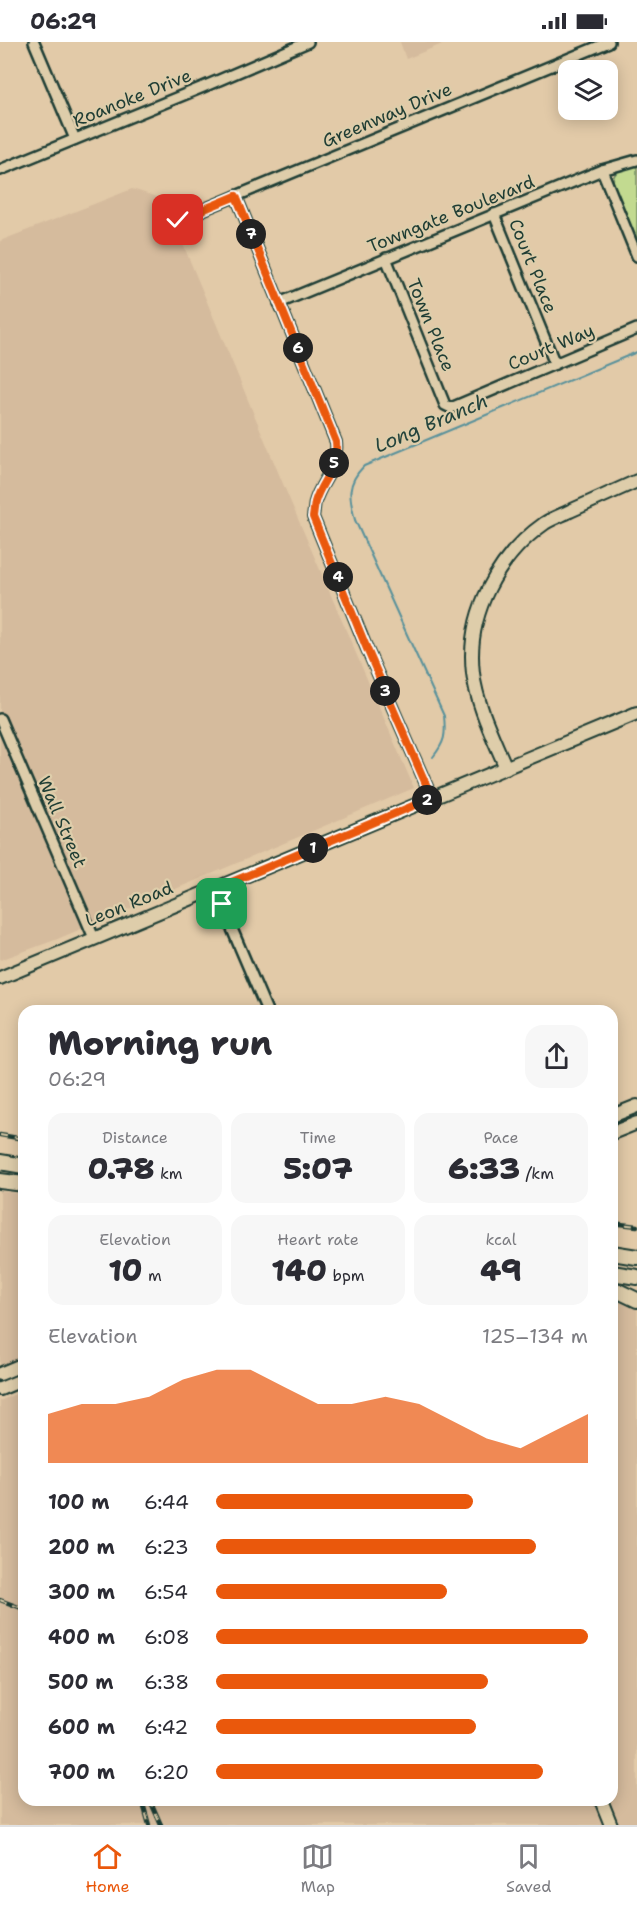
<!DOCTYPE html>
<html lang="en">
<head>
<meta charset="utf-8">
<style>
  body { margin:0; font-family:"Shantell Sans",sans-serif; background:#f7f7f7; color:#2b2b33; height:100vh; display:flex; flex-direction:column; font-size:22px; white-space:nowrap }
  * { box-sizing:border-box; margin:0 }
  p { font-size:20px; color:#7c7c81 }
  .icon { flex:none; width:33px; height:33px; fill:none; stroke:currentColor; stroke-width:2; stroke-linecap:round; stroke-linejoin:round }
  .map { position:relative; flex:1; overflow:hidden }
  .side { position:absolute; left:18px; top:963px; width:600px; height:801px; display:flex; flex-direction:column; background:#fff; border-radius:18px; box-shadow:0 3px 15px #0003 }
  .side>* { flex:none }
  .fabs { position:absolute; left:558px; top:18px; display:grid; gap:12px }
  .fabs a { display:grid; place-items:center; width:60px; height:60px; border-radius:12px; background:#fff; box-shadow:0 3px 15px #0003; font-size:30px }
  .pin { position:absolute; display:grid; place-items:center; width:51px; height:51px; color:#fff; margin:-26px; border-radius:12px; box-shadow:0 3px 9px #0006 }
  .km { position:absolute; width:30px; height:30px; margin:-15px; border-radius:50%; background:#222; color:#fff; font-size:16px; line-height:30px; text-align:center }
  .round { display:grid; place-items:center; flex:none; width:63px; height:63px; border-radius:18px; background:#f7f7f7 }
  .overview { display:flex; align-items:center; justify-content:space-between; height:102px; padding:0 30px }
  h1 { font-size:33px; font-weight:800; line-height:45px }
  .stats { display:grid; grid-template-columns:repeat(3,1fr); gap:9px; height:102px; padding:6px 30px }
  .stats div { display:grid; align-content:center; border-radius:15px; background:#f7f7f7; text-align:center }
  .stats b { font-size:30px; font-weight:800 }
  .stats small { font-size:16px; font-weight:400 }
  .stats p { font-size:16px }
  .chart { height:168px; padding:12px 30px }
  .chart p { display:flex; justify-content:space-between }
  .chart svg { width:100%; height:108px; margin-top:6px; fill:#ea580c; opacity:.7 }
  ul { padding:0 30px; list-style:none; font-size:20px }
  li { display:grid; grid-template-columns:96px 72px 1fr; align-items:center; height:45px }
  li i { height:15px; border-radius:8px; background:#ea580c }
  .status { display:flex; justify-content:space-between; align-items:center; height:42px; padding:0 30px; background:#fff; direction:ltr }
  .status svg { height:16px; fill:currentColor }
  .tabs { display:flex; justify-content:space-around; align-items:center; height:84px; border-top:2px solid #e1e1e2; background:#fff; font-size:16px; color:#7c7c81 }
  .tabs a { display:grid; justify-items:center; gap:3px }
  .tabs .on { color:#ea580c }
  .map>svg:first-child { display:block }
  .built { fill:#d5bb9d }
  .green { fill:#c2da90; stroke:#708c62; stroke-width:1.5 }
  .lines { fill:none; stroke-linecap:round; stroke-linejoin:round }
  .stream { stroke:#59919b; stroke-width:2 }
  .street-casing { stroke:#1f3d34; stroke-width:14 }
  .secondary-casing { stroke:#1f3d34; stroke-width:16 }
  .primary-casing { stroke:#1f3d34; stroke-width:18 }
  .street { stroke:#decdaa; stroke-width:9 }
  .secondary { stroke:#decdaa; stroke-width:12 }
  .primary { stroke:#decdaa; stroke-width:14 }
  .rail-casing { stroke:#1f3d34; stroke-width:4.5 }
  .rail { stroke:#decdaa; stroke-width:2; stroke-dasharray:7; stroke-linecap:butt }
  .route-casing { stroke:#fff; stroke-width:12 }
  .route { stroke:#ea580c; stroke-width:8 }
  .labels { text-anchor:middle; stroke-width:4.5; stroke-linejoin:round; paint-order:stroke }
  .street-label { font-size:18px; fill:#1f3d34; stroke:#decdaa }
  .water-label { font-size:20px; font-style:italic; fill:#24443d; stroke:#decdaa }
</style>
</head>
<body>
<div class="status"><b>06:29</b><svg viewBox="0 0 49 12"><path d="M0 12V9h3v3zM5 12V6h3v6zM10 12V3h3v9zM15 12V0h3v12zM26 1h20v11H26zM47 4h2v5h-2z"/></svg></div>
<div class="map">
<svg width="637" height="1783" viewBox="0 0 637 1783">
  <rect width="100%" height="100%" fill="#e2caa8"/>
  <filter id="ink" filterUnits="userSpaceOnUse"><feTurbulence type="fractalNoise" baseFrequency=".0167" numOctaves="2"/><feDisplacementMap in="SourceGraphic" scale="12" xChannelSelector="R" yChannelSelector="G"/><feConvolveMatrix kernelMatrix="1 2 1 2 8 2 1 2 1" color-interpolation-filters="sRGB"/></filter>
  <g filter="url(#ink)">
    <g class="built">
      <polygon points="400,0 447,0 406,17"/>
      <polygon points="132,147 160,156 175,183 286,449 414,746 55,898 0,918 0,199"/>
      <polygon points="0,1149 24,1152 24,1317 0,1327"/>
      <polygon points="612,1249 637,1265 637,1783 0,1783 0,1359 24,1348 24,1758 612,1758"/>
    </g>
    <path class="green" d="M637,124V198L613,140C613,126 626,126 637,124Z"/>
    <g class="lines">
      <path class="stream" d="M433,715C445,700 446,693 444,674L355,478C349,455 346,442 364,424L637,310"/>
      <g class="street-casing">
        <g id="street">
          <polyline points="34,0 75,97"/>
          <polyline points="0,128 203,45 308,0"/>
          <polyline points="602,128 637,214"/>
          <path d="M236,154L336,400C339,426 321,438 315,460C314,465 314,470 313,475L367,607L432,756"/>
          <polyline points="494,172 555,322"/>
          <polyline points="178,178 609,0"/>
          <polyline points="386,216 445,363 451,366 637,287"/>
          <polyline points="279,261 602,128 637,118"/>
          <polyline points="0,677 94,896"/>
          <polyline points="215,847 267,969"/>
        </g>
      </g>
      <g class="secondary-casing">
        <g id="secondary">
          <path d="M506,726C493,695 477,664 473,631C466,572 498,514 545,481C553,476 562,473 570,469C592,459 615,449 637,439"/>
          <polyline points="0,936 637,671"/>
          <polyline points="612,1074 637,1064"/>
          <polyline points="612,1091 637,1081"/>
          <polyline points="0,1332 24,1322"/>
          <polyline points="0,1347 24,1337"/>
          <polyline points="601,1758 611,1783"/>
        </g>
      </g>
      <g class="primary-casing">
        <g id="primary">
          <polyline points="0,1120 24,1124"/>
          <polyline points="0,1139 24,1142"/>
          <polyline points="612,1211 637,1215"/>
          <polyline points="612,1231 637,1235"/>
          <polyline points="612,1246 637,1258"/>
        </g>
      </g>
      <use href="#street" class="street"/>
      <use href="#secondary" class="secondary"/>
      <use href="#primary" class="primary"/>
      <g class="rail-casing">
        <g id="rail">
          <polyline points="0,1093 24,1097"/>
          <polyline points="612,1181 637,1184"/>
          <polyline points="0,1558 24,1567"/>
          <polyline points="142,1758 149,1783"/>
          <polyline points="150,1758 161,1783"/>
        </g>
      </g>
      <use href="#rail" class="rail"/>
    </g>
  </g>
  <g class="lines" filter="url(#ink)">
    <g class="route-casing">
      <path id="route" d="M178,178L236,154L336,400C339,426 321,438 315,460C314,465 314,470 313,475L367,607L432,756L215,847L222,862"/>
    </g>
    <use href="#route" class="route"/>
  </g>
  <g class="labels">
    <g class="street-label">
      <text transform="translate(132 56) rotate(-22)" y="6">Roanoke Drive</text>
      <text transform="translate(387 73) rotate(-23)" y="6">Greenway Drive</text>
      <text transform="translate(451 172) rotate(-22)" y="6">Towngate Boulevard</text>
      <text transform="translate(533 224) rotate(68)" y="6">Court Place</text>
      <text transform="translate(431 283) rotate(68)" y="6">Town Place</text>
      <text transform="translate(551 305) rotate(-23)" y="6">Court Way</text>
      <text transform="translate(62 780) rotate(67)" y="6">Wall Street</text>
      <text transform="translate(129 862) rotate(-22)" y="6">Leon Road</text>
    </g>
    <g class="water-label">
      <text transform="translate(431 381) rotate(-23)" y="7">Long Branch</text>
    </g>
  </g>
</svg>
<div class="fabs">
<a><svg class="icon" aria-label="layers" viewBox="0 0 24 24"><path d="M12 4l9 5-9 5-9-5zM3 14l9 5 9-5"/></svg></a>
</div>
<div class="pin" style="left:222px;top:862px;background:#1e9e55"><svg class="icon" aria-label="arrive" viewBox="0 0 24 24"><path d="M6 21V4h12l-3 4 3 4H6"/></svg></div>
<div class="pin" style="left:178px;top:178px;background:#d93025"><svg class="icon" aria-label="check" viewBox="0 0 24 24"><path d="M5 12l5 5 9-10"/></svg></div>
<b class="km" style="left:313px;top:806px">1</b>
<b class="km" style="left:427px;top:758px">2</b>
<b class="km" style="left:385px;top:649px">3</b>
<b class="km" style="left:338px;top:535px">4</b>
<b class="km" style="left:334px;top:421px">5</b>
<b class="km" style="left:298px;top:306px">6</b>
<b class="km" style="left:251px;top:192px">7</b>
<section class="side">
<div class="overview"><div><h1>Morning run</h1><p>06:29</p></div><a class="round"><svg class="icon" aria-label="share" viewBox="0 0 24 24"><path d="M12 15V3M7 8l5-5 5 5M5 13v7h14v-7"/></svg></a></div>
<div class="stats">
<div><p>Distance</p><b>0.78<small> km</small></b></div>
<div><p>Time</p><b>5:07</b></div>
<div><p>Pace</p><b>6:33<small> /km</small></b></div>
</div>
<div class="stats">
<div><p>Elevation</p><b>10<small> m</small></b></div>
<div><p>Heart rate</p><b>140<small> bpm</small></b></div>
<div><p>kcal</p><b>49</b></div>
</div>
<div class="chart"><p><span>Elevation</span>125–134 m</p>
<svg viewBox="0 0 160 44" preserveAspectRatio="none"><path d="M0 44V24L10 20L20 20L30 17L40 10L50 6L60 6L70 13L80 20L90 20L100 17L110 20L120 27L130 34L140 38L150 31L160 24V44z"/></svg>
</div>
<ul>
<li><b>100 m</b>6:44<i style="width:69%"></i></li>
<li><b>200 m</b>6:23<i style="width:86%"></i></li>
<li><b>300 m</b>6:54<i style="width:62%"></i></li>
<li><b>400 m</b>6:08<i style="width:100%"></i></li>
<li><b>500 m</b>6:38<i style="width:73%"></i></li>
<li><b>600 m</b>6:42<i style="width:70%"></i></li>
<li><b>700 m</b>6:20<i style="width:88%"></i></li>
</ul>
</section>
</div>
<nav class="tabs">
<a class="on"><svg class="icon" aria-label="home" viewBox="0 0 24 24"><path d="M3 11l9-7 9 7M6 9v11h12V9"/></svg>Home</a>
<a><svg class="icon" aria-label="map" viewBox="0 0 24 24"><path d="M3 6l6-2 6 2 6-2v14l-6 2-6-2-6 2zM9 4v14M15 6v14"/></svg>Map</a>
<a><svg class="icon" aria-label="saved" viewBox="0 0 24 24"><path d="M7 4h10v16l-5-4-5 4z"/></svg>Saved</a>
</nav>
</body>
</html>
